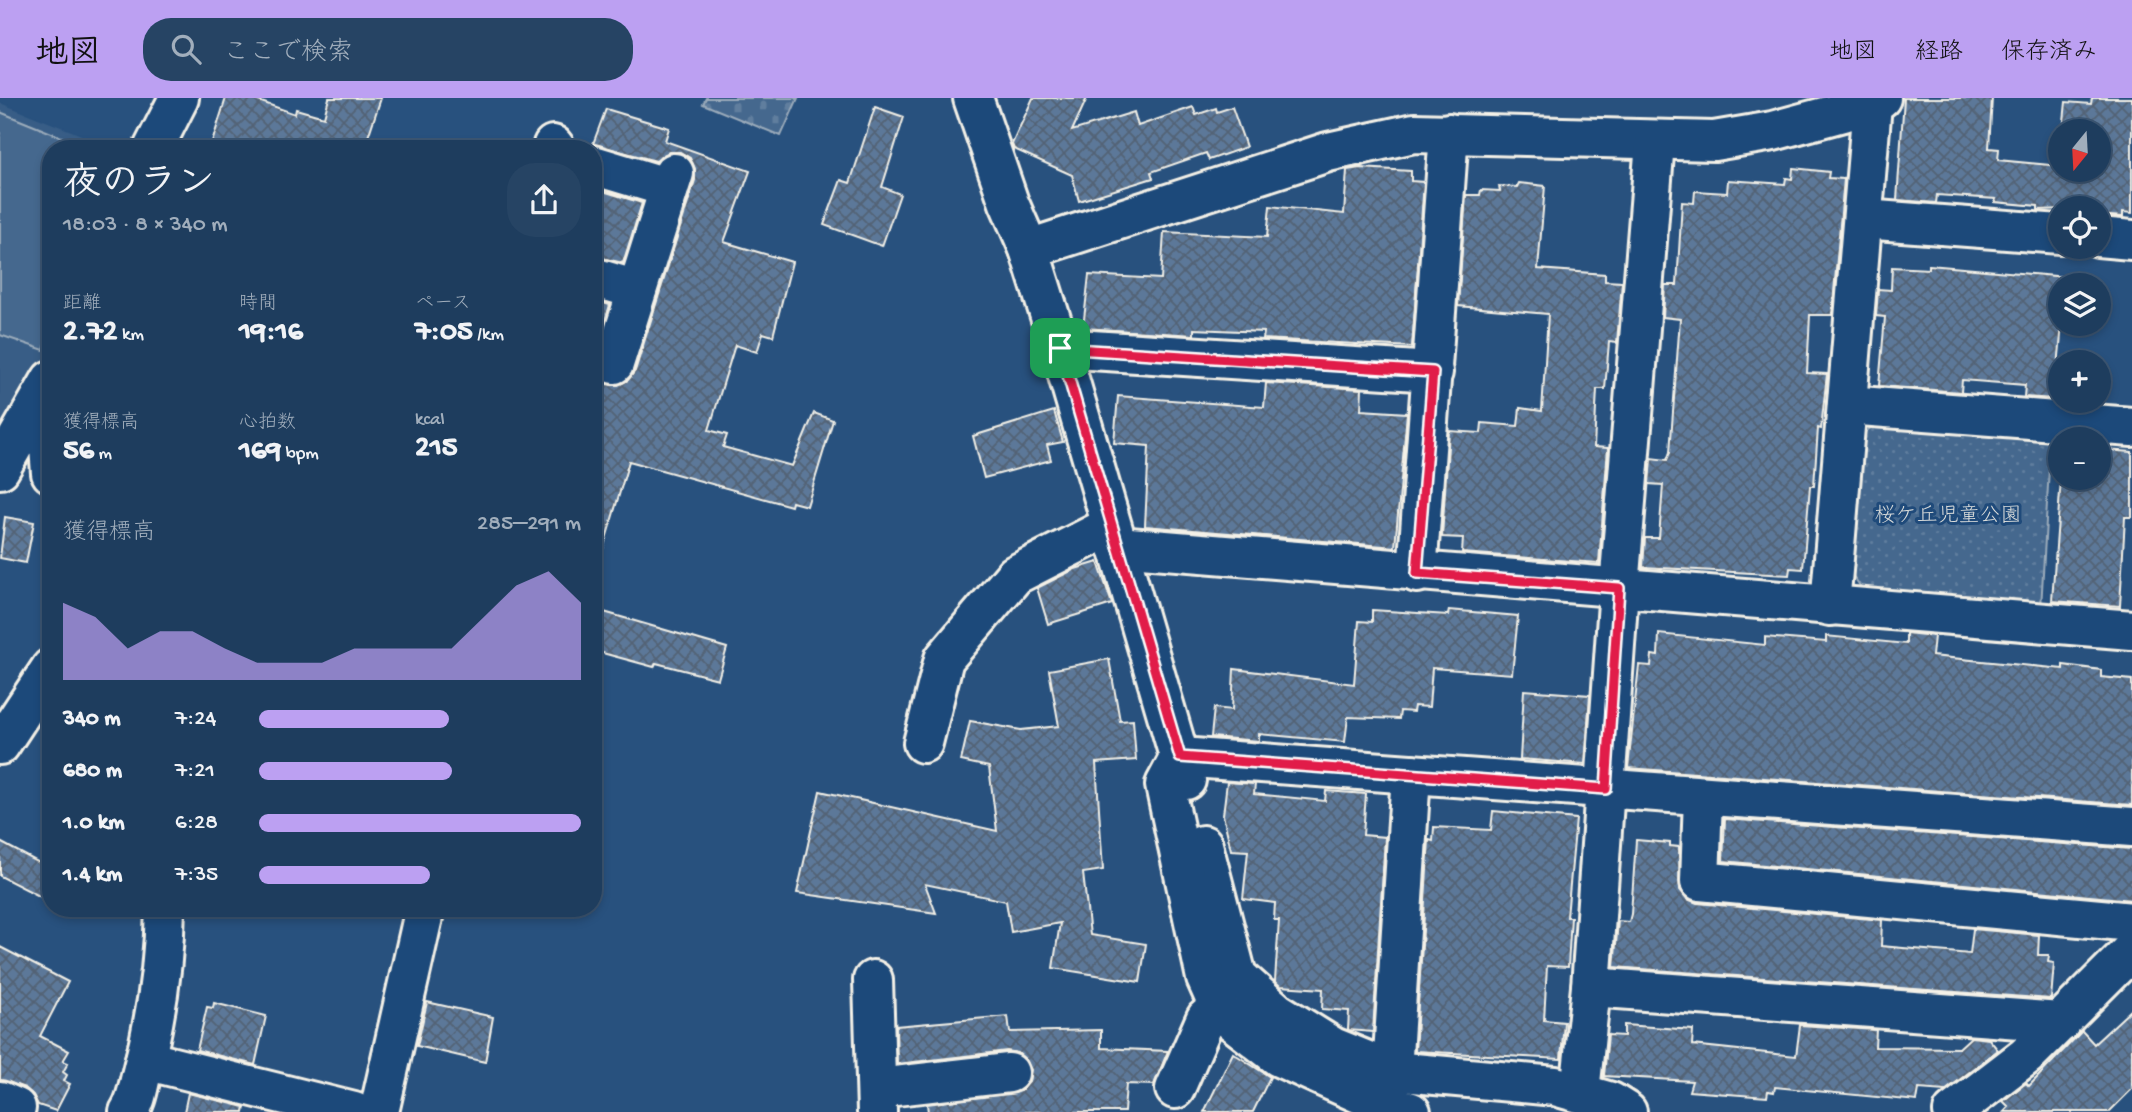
<!DOCTYPE html>
<html lang="ja">
<head>
<meta charset="utf-8">
<style>
  body { margin:0; font-family:"Gochi Hand","Klee One",sans-serif; background:#264464; color:#f1f3f6; height:100vh; display:flex; flex-direction:column; font-size:26px; white-space:nowrap }
  * { box-sizing:border-box; margin:0 }
  p { font-size:23px; color:#a1aebc }
  .icon { flex:none; width:38px; height:38px; fill:none; stroke:currentColor; stroke-width:2; stroke-linecap:round; stroke-linejoin:round }
  .map { position:relative; flex:1; overflow:hidden }
  .details { position:absolute; left:42px; top:42px; width:560px; height:777px; display:flex; flex-direction:column; background:#1e3d5e; border-radius:28px; box-shadow:0 4px 10px #0003,0 0 0 2px #3c5673 }
  .details>* { flex:none }
  .needle { width:46px; rotate:198deg }
  .tools { position:absolute; left:2048px; top:21px; display:grid; gap:14px }
  .tools a { display:grid; place-items:center; width:63px; height:63px; border-radius:50%; background:#1e3d5e; box-shadow:0 4px 10px #0003,0 0 0 2px #3c5673; font-size:35px }
  .pin { position:absolute; display:grid; place-items:center; width:60px; height:60px; color:#fff; margin:-30px; border-radius:14px; box-shadow:0 4px 10px #0006 }
  .round { display:grid; place-items:center; flex:none; width:74px; height:74px; border-radius:28px; background:#264464 }
  .headline { display:flex; align-items:center; justify-content:space-between; height:119px; padding:0 21px }
  h1 { font-size:38px; font-weight:700; line-height:52px }
  .figures { display:grid; grid-template-columns:repeat(3,1fr); gap:10px; height:119px; padding:7px 21px }
  .figures div { display:grid; align-content:center }
  .figures b { font-size:30px; font-weight:700 }
  .figures small { font-size:19px; font-weight:400 }
  .figures p { font-size:19px }
  .chart { height:196px; padding:14px 21px }
  .chart p { display:flex; justify-content:space-between }
  .chart svg { width:100%; height:126px; margin-top:7px; fill:#bca0f2; opacity:.7 }
  ul { padding:0 21px; list-style:none; font-size:23px }
  li { display:grid; grid-template-columns:112px 84px 1fr; align-items:center; height:52px }
  li i { height:18px; border-radius:9px; background:#bca0f2 }
  header { display:flex; align-items:center; gap:42px; box-sizing:border-box; height:98px; padding:0 35px; background:#bca0f2; color:#111 }
  header strong { font-size:33px }
  nav { display:flex; gap:38px; margin-inline-start:auto; font-size:24px }
  .search { width:490px; height:63px; background:#264464; display:flex; align-items:center; gap:18px; box-sizing:border-box; padding:0 24px; border-radius:28px; color:#a1aebc; font-size:26px }
  .map>svg:first-child { display:block }
  .built { fill:#375d86 }
  .green { fill:url(#green-dots); stroke:#9cacbb; stroke-width:2 }
  .cemetery { fill:url(#cemetery-stones); stroke:#9cacbb; stroke-width:2 }
  .pitch { fill:#45688e; stroke:#9cacbb; stroke-width:2 }
  .building { fill:url(#building-cross-hatch); stroke:#f4f1e8; stroke-width:2 }
  .lines { fill:none; stroke-linecap:round; stroke-linejoin:round }
  .minor-casing { stroke:#f4f1e8; stroke-width:44 }
  .minor { stroke:#1f4a7a; stroke-width:38 }
  .route-casing { stroke:#fff; stroke-width:14 }
  .route { stroke:#e11d48; stroke-width:9 }
  .labels { text-anchor:middle; stroke-width:6; stroke-linejoin:round; paint-order:stroke }
  .park-label { font-size:21px; fill:#dadcda; stroke:#1f4a7a }
</style>
</head>
<body>
<header>
<strong>地図</strong>
<div class="search"><svg class="icon" aria-label="search" viewBox="0 0 24 24"><circle cx="10" cy="10" r="6"/><path d="M15 15l6 6"/></svg>ここで検索</div>
<nav><a>地図</a><a>経路</a><a>保存済み</a></nav>
</header>
<div class="map">
<svg width="2132" height="1014" viewBox="0 0 2132 1014">
  <defs>
    <pattern id="green-dots" width="8" height="8" patternUnits="userSpaceOnUse" patternTransform="scale(1.75)"><rect width="8" height="8" fill="#45688e"/><path d="M2 2h.1M6 6h.1" fill="none" stroke="#607e9e" stroke-width="1.8" stroke-linecap="round"/></pattern>
    <pattern id="cemetery-stones" width="16" height="16" patternUnits="userSpaceOnUse" patternTransform="scale(1.75)"><rect width="16" height="16" fill="#45688e"/><path d="M2 7V4a2 2 0 0 1 4 0v3zM10 15v-3a2 2 0 0 1 4 0v3z" fill="#607e9e"/></pattern>
    <pattern id="building-cross-hatch" width="8" height="8" patternUnits="userSpaceOnUse" patternTransform="scale(1.75)"><rect width="8" height="8" fill="#5b7899"/><path d="M0 0l8 8M0 8l8-8" fill="none" stroke="#536274"/></pattern>
  </defs>
  <rect width="100%" height="100%" fill="#28517e"/>
  <filter id="ink" filterUnits="userSpaceOnUse"><feTurbulence type="fractalNoise" baseFrequency=".0143" numOctaves="2"/><feDisplacementMap in="SourceGraphic" scale="14" xChannelSelector="R" yChannelSelector="G"/><feConvolveMatrix kernelMatrix="1 2 1 2 8 2 1 2 1" color-interpolation-filters="sRGB"/></filter>
  <g filter="url(#ink)">
    <polygon class="built" points="0,5 117,51 51,51 51,250 0,360"/>
    <polygon class="green" points="1878,325 2051,335 2041,510 1866,496 1853,478 1865,334"/>
    <polygon class="cemetery" points="706,0 798,0 781,38 703,6"/>
    <polygon class="pitch" points="0,14 91,51 51,51 51,232 44,252 0,237"/>
    <g class="building">
      <polygon points="226,0 250,0 295,16 296,11 324,19 329,0 381,0 364,51 210,51"/>
      <polygon points="1033,0 1087,0 1072,33 1134,14 1138,28 1193,9 1196,17 1216,10 1217,14 1232,9 1246,49 1209,62 1206,55 1151,74 1153,80 1079,103 1072,77 1014,51 1012,46"/>
      <polygon points="1904,0 1992,0 1989,50 1999,51 1998,62 2060,68 2060,72 2098,72 2098,33 2063,33 2066,4 2091,6 2092,0 2132,0 2132,115 2123,114 2123,119 2098,117 2098,110 2038,112 2038,108 1995,104 1996,101 1937,97 1936,105 1897,102"/>
      <polygon points="875,9 904,19 882,89 900,96 882,148 824,127 841,82 850,85"/>
      <polygon points="606,11 669,30 665,43 750,73 724,144 792,164 773,238 763,235 757,254 735,247 709,332 727,337 723,349 792,368 814,315 833,322 807,408 792,404 791,408 629,363 601,458 593,457 593,283 618,287 628,282 635,273 695,82 695,71 690,60 680,54 669,54 656,63 593,46"/>
      <polygon points="1360,70 1411,73 1411,83 1424,84 1412,249 1263,241 1264,234 1194,231 1194,237 1083,230 1089,177 1161,181 1164,134 1267,139 1270,108 1344,116 1347,72"/>
      <polygon points="1793,70 1829,74 1828,80 1844,81 1832,217 1810,217 1807,275 1827,276 1821,331 1818,330 1814,388 1810,388 1803,471 1790,470 1789,477 1643,469 1645,440 1659,440 1663,387 1649,386 1651,360 1667,362 1670,354 1680,221 1663,219 1665,187 1677,187 1682,104 1694,105 1695,93 1727,95 1728,82 1785,86 1786,80 1792,81"/>
      <polygon points="1519,85 1545,88 1538,171 1605,176 1605,183 1622,184 1617,245 1609,244 1605,291 1597,291 1594,349 1608,350 1599,465 1462,455 1463,440 1442,439 1449,333 1481,335 1482,325 1518,328 1520,310 1542,313 1548,216 1458,208 1466,97 1480,97 1481,92 1500,93 1499,88 1517,89"/>
      <polygon points="593,90 642,105 623,165 593,158"/>
      <polygon points="1929,167 2066,179 2065,187 2060,187 2062,226 2055,301 2024,299 2025,287 1962,282 1961,294 1879,288 1885,219 1876,218 1878,191 1891,192 1892,169 1929,171"/>
      <polygon points="593,202 610,207 600,239 593,239"/>
      <polygon points="1266,285 1362,291 1361,312 1407,315 1395,449 1145,428 1149,348 1114,345 1118,298 1264,309"/>
      <polygon points="1054,313 1063,344 1047,347 1051,362 984,380 973,338"/>
      <polygon points="2106,352 2132,354 2132,419 2125,419 2120,508 2052,503 2061,380 2098,380 2098,367 2105,368"/>
      <polygon points="5,419 34,424 26,465 0,460"/>
      <polygon points="1098,464 1112,506 1048,526 1037,490 1075,471"/>
      <polygon points="1372,512 1448,517 1449,512 1518,518 1512,576 1432,570 1429,609 1414,608 1413,614 1400,613 1399,621 1348,619 1345,644 1259,636 1259,643 1211,639 1214,610 1232,612 1234,571 1354,586 1359,523 1372,524"/>
      <polygon points="604,514 727,550 718,581 656,565 654,569 595,553"/>
      <polygon points="1906,535 1934,538 1932,558 2063,571 2063,567 2101,572 2101,579 2132,582 2132,707 1628,670 1639,567 1651,568 1652,557 1658,558 1659,536 1765,547 1765,539 1826,544 1826,538 1906,546"/>
      <polygon points="1109,561 1120,623 1133,622 1136,662 1096,665 1103,772 1083,775 1090,837 1146,846 1140,884 1053,870 1060,825 1011,834 1006,803 925,786 936,815 797,795 820,693 997,733 989,669 961,663 970,623 1021,632 1059,628 1049,572"/>
      <polygon points="1524,592 1590,597 1585,666 1520,661"/>
      <polygon points="1227,684 1255,686 1254,696 1325,703 1326,693 1366,696 1363,737 1385,739 1373,934 1348,932 1349,913 1322,911 1323,891 1280,888 1275,883 1279,822 1274,822 1275,805 1243,801 1248,753 1231,752 1223,717"/>
      <polygon points="1493,713 1576,721 1567,819 1571,819 1568,869 1547,868 1544,922 1564,924 1561,961 1415,953 1429,742 1433,743 1434,729 1491,732"/>
      <polygon points="1725,721 2132,751 2132,802 1723,763"/>
      <polygon points="1636,742 1670,745 1670,748 1679,749 1680,792 1687,801 1697,805 1882,822 1881,848 1970,856 1973,831 2039,837 2038,857 2049,857 2048,864 2054,865 2051,901 1614,869 1618,823 1629,824 1631,816"/>
      <polygon points="0,744 51,771 51,804 0,778"/>
      <polygon points="0,849 68,884 40,938 69,953 63,963 68,965 63,974 67,977 64,983 70,986 56,1013 38,1007 33,997 25,990 0,982"/>
      <polygon points="427,904 493,919 485,964 417,948"/>
      <polygon points="214,905 266,918 255,967 197,952 207,909 213,910"/>
      <polygon points="2132,911 2132,991 2109,1014 2004,1014 2009,1009 2003,1003 2026,985 2029,988 2082,933 2094,946"/>
      <polygon points="1008,918 1010,934 1101,932 1101,950 1168,953 1154,987 1126,986 1124,1014 928,1014 927,1006 1021,993 1029,984 1031,972 1027,963 1018,955 1007,953 897,966 896,928"/>
      <polygon points="1624,927 1693,932 1692,947 1796,958 1800,927 1876,932 1875,949 1959,950 1971,939 1989,941 1998,952 1945,993 1919,991 1917,1003 1775,989 1774,994 1768,993 1767,999 1689,993 1692,983 1604,978 1608,937 1624,938"/>
      <polygon points="1233,955 1270,979 1253,1014 1204,1014"/>
      <polygon points="188,995 245,1009 244,1014 184,1014"/>
    </g>
    <g class="lines">
      <g class="minor-casing">
        <g id="minor">
          <polyline points="973,0 1009,105 1029,151 1060,250 1186,682"/>
          <polyline points="553,47 556,51"/>
          <polyline points="153,51 179,0"/>
          <polyline points="593,67 669,90"/>
          <polyline points="1863,121 2060,136"/>
          <polyline points="2098,139 2132,142"/>
          <polyline points="1029,151 1328,54 1414,35 1714,43 1773,33 1872,6 1881,0"/>
          <polyline points="593,179 637,192"/>
          <polyline points="1060,250 1433,274"/>
          <polyline points="593,260 614,266 674,75"/>
          <polyline points="45,296 51,375"/>
          <polyline points="1847,307 2132,329"/>
          <polyline points="0,371 51,282"/>
          <polyline points="1117,448 2132,532"/>
          <polyline points="1417,475 1449,35"/>
          <polyline points="1830,508 1872,6"/>
          <polyline points="923,645 944,561 1015,477 1111,428"/>
          <polyline points="0,647 51,570"/>
          <polyline points="1703,699 1700,783 2132,824"/>
          <polyline points="1203,747 1237,878 1277,914 1333,949 1392,973 1555,988 1611,1004 1627,1014"/>
          <polyline points="873,882 877,1014"/>
          <polyline points="1591,889 2061,924"/>
          <polyline points="145,962 354,1014"/>
          <polyline points="1392,973 1411,676"/>
          <polyline points="878,990 1009,975"/>
          <polyline points="1175,991 1206,920 1219,911"/>
          <polyline points="1580,994 1591,889 1619,490 1655,44"/>
          <polyline points="0,1003 16,1010"/>
          <path d="M129,1014C136,1004 138,990 141,978C156,922 164,868 165,810"/>
          <polyline points="379,1014 425,810"/>
          <polyline points="1411,1014 1376,1003 1279,959 1221,914 1206,880 1165,687 1180,659 2132,729"/>
          <polyline points="1953,1014 2026,958 2132,852"/>
        </g>
      </g>
      <use href="#minor" class="minor"/>
    </g>
  </g>
  <g class="lines" filter="url(#ink)">
    <g class="route-casing">
      <polygon id="route" points="1060,250 1433,274 1417,475 1619,490 1606,691 1180,659"/>
    </g>
    <use href="#route" class="route"/>
  </g>
  <g class="labels">
    <g class="park-label">
      <text x="1948" y="423">桜ケ丘児童公園</text>
    </g>
  </g>
</svg>
<div class="tools">
<a><svg class="needle" viewBox="-14 -14 28 28"><path d="M0-13l5 13h-10z" fill="#e53935"/><path d="M0 13l5-13h-10z" fill="#a1aebc"/></svg></a>
<a><svg class="icon" aria-label="locate" viewBox="0 0 24 24"><circle cx="12" cy="12" r="6"/><path d="M12 2v4M12 18v4M2 12h4M18 12h4"/></svg></a>
<a><svg class="icon" aria-label="layers" viewBox="0 0 24 24"><path d="M12 4l9 5-9 5-9-5zM3 14l9 5 9-5"/></svg></a>
<a>+</a>
<a>−</a>
</div>
<div class="pin" style="left:1060px;top:250px;background:#1e9e55"><svg class="icon" aria-label="arrive" viewBox="0 0 24 24"><path d="M6 21V4h12l-3 4 3 4H6"/></svg></div>
<section class="details">
<div class="headline"><div><h1>夜のラン</h1><p>18:03 · 8 × 340 m</p></div><a class="round"><svg class="icon" aria-label="share" viewBox="0 0 24 24"><path d="M12 15V3M7 8l5-5 5 5M5 13v7h14v-7"/></svg></a></div>
<div class="figures">
<div><p>距離</p><b>2.72<small> km</small></b></div>
<div><p>時間</p><b>19:16</b></div>
<div><p>ペース</p><b>7:05<small> /km</small></b></div>
</div>
<div class="figures">
<div><p>獲得標高</p><b>56<small> m</small></b></div>
<div><p>心拍数</p><b>169<small> bpm</small></b></div>
<div><p>kcal</p><b>215</b></div>
</div>
<div class="chart"><p><span>獲得標高</span>285–291 m</p>
<svg viewBox="0 0 160 44" preserveAspectRatio="none"><path d="M0 44V17L10 22L20 33L30 27L40 27L50 33L60 38L70 38L80 38L90 33L100 33L110 33L120 33L130 22L140 11L150 6L160 17V44z"/></svg>
</div>
<ul>
<li><b>340 m</b>7:24<i style="width:59%"></i></li>
<li><b>680 m</b>7:21<i style="width:60%"></i></li>
<li><b>1.0 km</b>6:28<i style="width:100%"></i></li>
<li><b>1.4 km</b>7:35<i style="width:53%"></i></li>
</ul>
</section>
</div>
</body>
</html>
